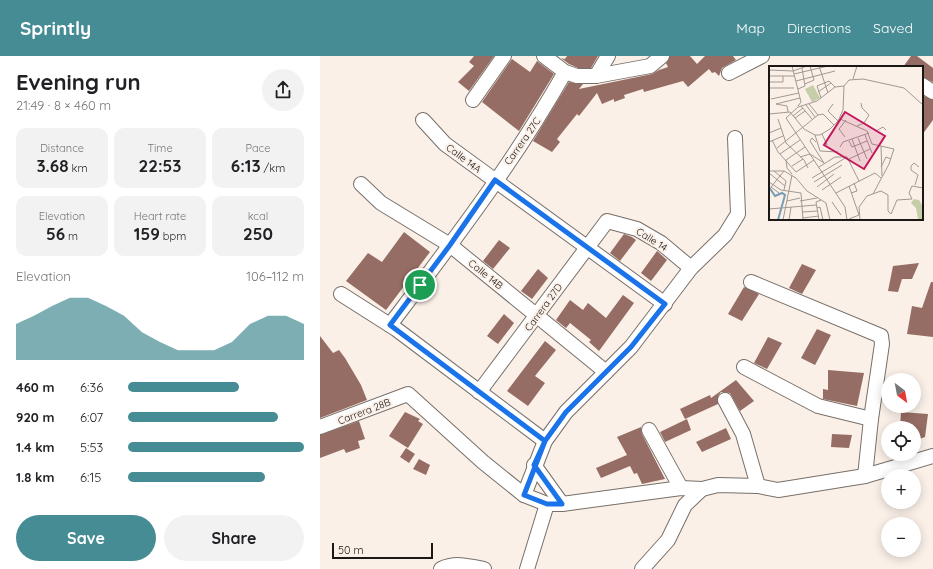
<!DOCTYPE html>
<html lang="en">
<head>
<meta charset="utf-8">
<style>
  body { margin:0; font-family:Quicksand,sans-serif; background:#f2f2f2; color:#202124; height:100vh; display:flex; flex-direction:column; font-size:15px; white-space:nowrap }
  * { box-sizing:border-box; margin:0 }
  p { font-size:13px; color:#757577 }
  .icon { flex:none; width:22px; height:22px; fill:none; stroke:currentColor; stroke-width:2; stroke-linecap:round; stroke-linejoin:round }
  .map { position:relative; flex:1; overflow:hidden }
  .details { display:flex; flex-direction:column; background:#fff; width:320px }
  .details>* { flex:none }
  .needle { width:26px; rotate:148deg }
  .controls { position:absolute; left:561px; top:317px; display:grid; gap:8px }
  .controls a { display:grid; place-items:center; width:40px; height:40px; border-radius:50%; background:#fff; box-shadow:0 2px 10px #0003; font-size:20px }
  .scale { position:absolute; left:12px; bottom:10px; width:101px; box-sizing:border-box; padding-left:4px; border:2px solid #1a1714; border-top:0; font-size:11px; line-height:14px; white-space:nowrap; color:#1a1714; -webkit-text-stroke:3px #faf0e8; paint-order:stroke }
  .pin { position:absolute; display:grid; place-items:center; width:34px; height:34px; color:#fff; margin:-17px; border:2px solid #fff; border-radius:50%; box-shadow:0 1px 4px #0007 }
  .round { display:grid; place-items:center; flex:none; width:42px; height:42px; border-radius:21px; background:#f2f2f2 }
  .headline { display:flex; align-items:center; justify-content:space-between; height:68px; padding:0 16px }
  h1 { font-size:22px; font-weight:700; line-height:30px }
  .figures { display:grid; grid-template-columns:repeat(3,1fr); gap:6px; height:68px; padding:4px 16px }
  .figures div { display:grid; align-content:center; border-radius:10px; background:#f2f2f2; text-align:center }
  .figures b { font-size:17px; font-weight:700 }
  .figures small { font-size:11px; font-weight:400 }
  .figures p { font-size:11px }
  .chart { height:112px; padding:8px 16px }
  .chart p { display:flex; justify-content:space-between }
  .chart svg { width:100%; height:72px; margin-top:4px; fill:#458c94; opacity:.7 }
  .button { display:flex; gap:8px; margin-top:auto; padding:8px 16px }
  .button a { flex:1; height:46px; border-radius:24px; background:#458c94; color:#fff; font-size:16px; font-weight:700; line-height:46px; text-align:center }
  .button a+a { background:#f2f2f2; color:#202124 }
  ul { padding:0 16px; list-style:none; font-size:13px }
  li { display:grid; grid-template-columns:64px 48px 1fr; align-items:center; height:30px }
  li i { height:10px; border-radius:5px; background:#458c94 }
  header { display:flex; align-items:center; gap:24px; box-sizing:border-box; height:56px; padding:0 20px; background:#458c94; color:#fff }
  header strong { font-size:19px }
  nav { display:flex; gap:22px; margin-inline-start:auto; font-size:14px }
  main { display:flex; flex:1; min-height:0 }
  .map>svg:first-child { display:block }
  .building { fill:#966d64 }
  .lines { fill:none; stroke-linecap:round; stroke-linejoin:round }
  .minor-casing { stroke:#786f68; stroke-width:16 }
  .minor { stroke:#fff; stroke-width:14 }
  .route-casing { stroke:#fff; stroke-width:8 }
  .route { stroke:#1a73e8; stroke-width:5 }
  .labels { text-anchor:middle; stroke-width:4; stroke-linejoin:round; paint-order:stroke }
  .street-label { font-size:10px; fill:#1a1714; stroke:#faf0e8 }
  .inset-river { fill:none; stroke:#769db4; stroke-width:2 }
  .inset-road { fill:none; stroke:#a09993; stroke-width:1 }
  .view { fill:#c2185b; fill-opacity:0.15; stroke:#c2185b; stroke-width:2 }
  .inset-edge { fill:none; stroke:#1a1714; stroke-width:2 }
</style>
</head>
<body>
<header>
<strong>Sprintly</strong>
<nav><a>Map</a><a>Directions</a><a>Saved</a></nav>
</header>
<main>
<section class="details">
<div class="headline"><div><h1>Evening run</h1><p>21:49 · 8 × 460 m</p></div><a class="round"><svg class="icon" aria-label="share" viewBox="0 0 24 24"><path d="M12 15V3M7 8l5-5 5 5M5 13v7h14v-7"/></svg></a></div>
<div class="figures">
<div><p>Distance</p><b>3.68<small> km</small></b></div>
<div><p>Time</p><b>22:53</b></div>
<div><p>Pace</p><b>6:13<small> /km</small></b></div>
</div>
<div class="figures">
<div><p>Elevation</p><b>56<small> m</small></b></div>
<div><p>Heart rate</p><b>159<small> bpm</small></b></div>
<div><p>kcal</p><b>250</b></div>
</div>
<div class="chart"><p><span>Elevation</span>106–112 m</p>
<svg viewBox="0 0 160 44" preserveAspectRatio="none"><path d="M0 44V22L10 17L20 11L30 6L40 6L50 11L60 17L70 27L80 33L90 38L100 38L110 38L120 33L130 22L140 17L150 17L160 22V44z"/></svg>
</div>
<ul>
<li><b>460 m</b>6:36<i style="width:63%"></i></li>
<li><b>920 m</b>6:07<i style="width:85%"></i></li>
<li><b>1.4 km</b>5:53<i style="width:100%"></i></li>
<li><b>1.8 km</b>6:15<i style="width:78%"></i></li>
</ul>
<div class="button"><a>Save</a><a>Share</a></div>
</section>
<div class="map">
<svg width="613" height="513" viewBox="0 0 613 513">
  <rect width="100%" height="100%" fill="#faf0e8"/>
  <g class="building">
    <polygon points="154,0 174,0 149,35 138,26 154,10 149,6"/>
    <polygon points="247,0 278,0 271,12 258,12 249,8 241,2 245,3"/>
    <polygon points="350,0 370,0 377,8 385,0 413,0 416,4 402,12 399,20 395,16 392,17 389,13 368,31 363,25 324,36 323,33 304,39 305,42 294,46 294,43 282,48 277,37 259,60 257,58 237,83 240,86 232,96 213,85 249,26 263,28 259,33 332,18 339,14 348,11 346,7"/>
    <polygon points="591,0 597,0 613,12 613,26 602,21 602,11 583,11"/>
    <polygon points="192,3 210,16 217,5 234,18 199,75 162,46"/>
    <polygon points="602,39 613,44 613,64 602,79"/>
    <polygon points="84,176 110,196 66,254 26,225 48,197 62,206"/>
    <polygon points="304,178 312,181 316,184 300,205 290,197"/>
    <polygon points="179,184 190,192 173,213 163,205"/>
    <polygon points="337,195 347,204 331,225 321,217"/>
    <polygon points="599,207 592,223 582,223 578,236 568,235 573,210"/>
    <polygon points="482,208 496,214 482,238 469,232"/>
    <polygon points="218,213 228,222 212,243 201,235"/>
    <polygon points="611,226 613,226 613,281 587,278 592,250 602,252"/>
    <polygon points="424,231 439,238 422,265 408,258"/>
    <polygon points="303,239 314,247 279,295 269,286 271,284 250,267 246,272 236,264 250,244 263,254 268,247 286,262"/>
    <polygon points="184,258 194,267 178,288 167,280"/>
    <polygon points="497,273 511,279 495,309 481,302"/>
    <polygon points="0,280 13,297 19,294 25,302 41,329 47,344 0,362"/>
    <polygon points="448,281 462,287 447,313 434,307"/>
    <polygon points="225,285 236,294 215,320 225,327 208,350 187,335"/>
    <polygon points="508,314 544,317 537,350 503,343 503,333 508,334"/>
    <polygon points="416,324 434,345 420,355 410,337 401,336 398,340 398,348 365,363 360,353 390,339 391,342"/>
    <polygon points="85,356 100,363 98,365 103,368 88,392 69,380"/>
    <polygon points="581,356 608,358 605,381 594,385 594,372 580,372"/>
    <polygon points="367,363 371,374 345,386 340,376"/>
    <polygon points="39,365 45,383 38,385 40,392 26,397 24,393 0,402 0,379"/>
    <polygon points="321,371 322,378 345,423 322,428 317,417 314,418 310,410 281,422 276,412 307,399 297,381"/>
    <polygon points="406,372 411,383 382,396 376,386"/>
    <polygon points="512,378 532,379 529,392 511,391"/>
    <polygon points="86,392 95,398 89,407 80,401"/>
    <polygon points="99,403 110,409 106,419 93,413"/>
  </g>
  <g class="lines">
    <g class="minor-casing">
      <g id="minor">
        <polyline points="224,0 245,16 257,20 276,20 330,10 342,0"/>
        <polyline points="409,17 442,0"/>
        <polyline points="276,20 288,0"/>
        <polyline points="602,29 613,36"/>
        <polyline points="153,44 184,0"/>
        <polyline points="103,64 125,88 345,248"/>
        <polyline points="41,128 61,147 130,189 286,316"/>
        <polyline points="431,226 561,280 562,288 551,363 545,420"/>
        <polyline points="21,238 76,273 225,385"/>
        <path d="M70,269C131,188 195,105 245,16"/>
        <polyline points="424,311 498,350 551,363"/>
        <polyline points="159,336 287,165 317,173 341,187 371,212"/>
        <polyline points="405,344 423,378 438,430"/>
        <polyline points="0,371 88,338 163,406 204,439 227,448 242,448 361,432 382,433 398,429 438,430 458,434 545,420 613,400"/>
        <polyline points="329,374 361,432"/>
        <polyline points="214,409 242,448"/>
        <polyline points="204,439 225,385 246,356 311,291 371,212 405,179 418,158 415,82"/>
        <path d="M121,513C135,506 149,510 164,513"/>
        <polyline points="207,513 227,448"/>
        <polyline points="322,513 348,484 365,449 382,433"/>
      </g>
    </g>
    <use href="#minor" class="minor"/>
  </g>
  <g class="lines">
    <g class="route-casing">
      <polyline id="route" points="100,229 70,269 225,385 204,439 227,448 242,448 214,409 225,385 246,356 311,291 345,248 175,124 130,189 100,229"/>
    </g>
    <use href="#route" class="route"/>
  </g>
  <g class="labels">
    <g class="street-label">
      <text transform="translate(202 85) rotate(-55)" y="4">Carrera 27C</text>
      <text transform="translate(144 102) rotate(37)" y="4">Calle 14A</text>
      <text transform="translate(332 183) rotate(32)" y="4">Calle 14</text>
      <text transform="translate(166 218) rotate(39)" y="4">Calle 14B</text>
      <text transform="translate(223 251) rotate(-54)" y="4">Carrera 27D</text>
      <text transform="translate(44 355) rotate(-21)" y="4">Carrera 28B</text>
    </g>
  </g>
  <g transform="translate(449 10)">
    <rect width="154" height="154" fill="#faf0e8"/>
    <path d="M44,19L51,32L43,36L36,23ZM145,133L150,134L153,139L154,153H149L147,142L142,137Z" fill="#c5cda9"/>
    <path class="inset-river" d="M0,121L6,130L13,127L16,129L9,154"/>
    <path class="inset-road" d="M23,0L32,36L29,40M50,0L59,27M0,4L24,5L38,0M25,8L59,0M0,10H25M84,13L88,0M27,15L66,5M0,16H14V10M36,18L45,14L41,0M66,21L48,35L29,41L17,52L76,141L78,154M0,22H25M29,23L36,20L33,2M49,26L62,17M52,32L48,20L60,15L66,21L75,20M2,33L30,27M0,38V22M7,38L31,32M7,38L18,40L19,46M40,38L49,49L54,48L65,59M64,38L59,45L69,55M37,39L46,51M32,40L43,53M21,46L35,63L46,69M0,48L21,46M24,50L34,42M26,52L36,45M9,53L17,77L35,94L39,102M71,53L98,65L103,78L125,83L120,98L104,128M95,57L107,65L114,61L117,64M88,60L95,57L100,49L93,42L92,37M0,67L12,62M53,68L58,79M46,69H51L61,63L69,55L74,44L75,20L80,14L94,13L135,22L154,39M46,69L51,85L69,86M96,69L103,87M76,71L70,63L77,54M89,72L98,93M83,73L91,95M3,74L9,86L27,106L45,94M80,75L83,81L98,75M0,76L14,70M47,76L43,72L41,75L55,97M112,80L113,110M71,81L74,76L100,67M8,82L49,49M11,88L31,74M31,91L41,88L55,97M78,91L90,115M80,93L101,83M23,100L34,93M50,101L66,91H78M112,101L117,91L122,93M0,105H15L27,112L38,125L57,137L61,154M5,105L17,115L15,124M0,107L16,120M23,108L18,102L17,94L36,81M43,112L78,91M0,116L12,124L32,127L34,154M45,116L73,99M146,119L149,109L142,104V100L145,97L150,101M48,121L65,108M53,124L72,111M10,127L2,121L15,105M67,127L106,107L112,112M82,127L88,125L85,117M18,135L31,132M31,135L48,132M63,136L72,149M48,142L51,141L54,154M0,143L47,139M33,146L49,145M34,152L50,150M80,153L90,149L80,120M14,154L23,109M20,154L22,141M50,154L47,136L52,134M91,154L90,141L98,130L112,125L119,129V145L122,148L128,134L143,133L140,127L143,120L154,122"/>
    <path class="view" d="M76,46L116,70L95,103L55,79Z"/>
    <rect width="154" height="154" class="inset-edge"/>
  </g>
</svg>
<div class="controls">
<a><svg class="needle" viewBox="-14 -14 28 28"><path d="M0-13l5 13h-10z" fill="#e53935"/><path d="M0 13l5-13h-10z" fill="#757577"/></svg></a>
<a><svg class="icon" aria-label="locate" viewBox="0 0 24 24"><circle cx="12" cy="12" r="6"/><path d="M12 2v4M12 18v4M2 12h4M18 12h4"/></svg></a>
<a>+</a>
<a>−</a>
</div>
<div class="scale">50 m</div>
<div class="pin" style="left:100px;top:229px;background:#1e9e55"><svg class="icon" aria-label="arrive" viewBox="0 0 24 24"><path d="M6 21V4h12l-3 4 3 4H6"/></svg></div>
</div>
</main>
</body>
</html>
